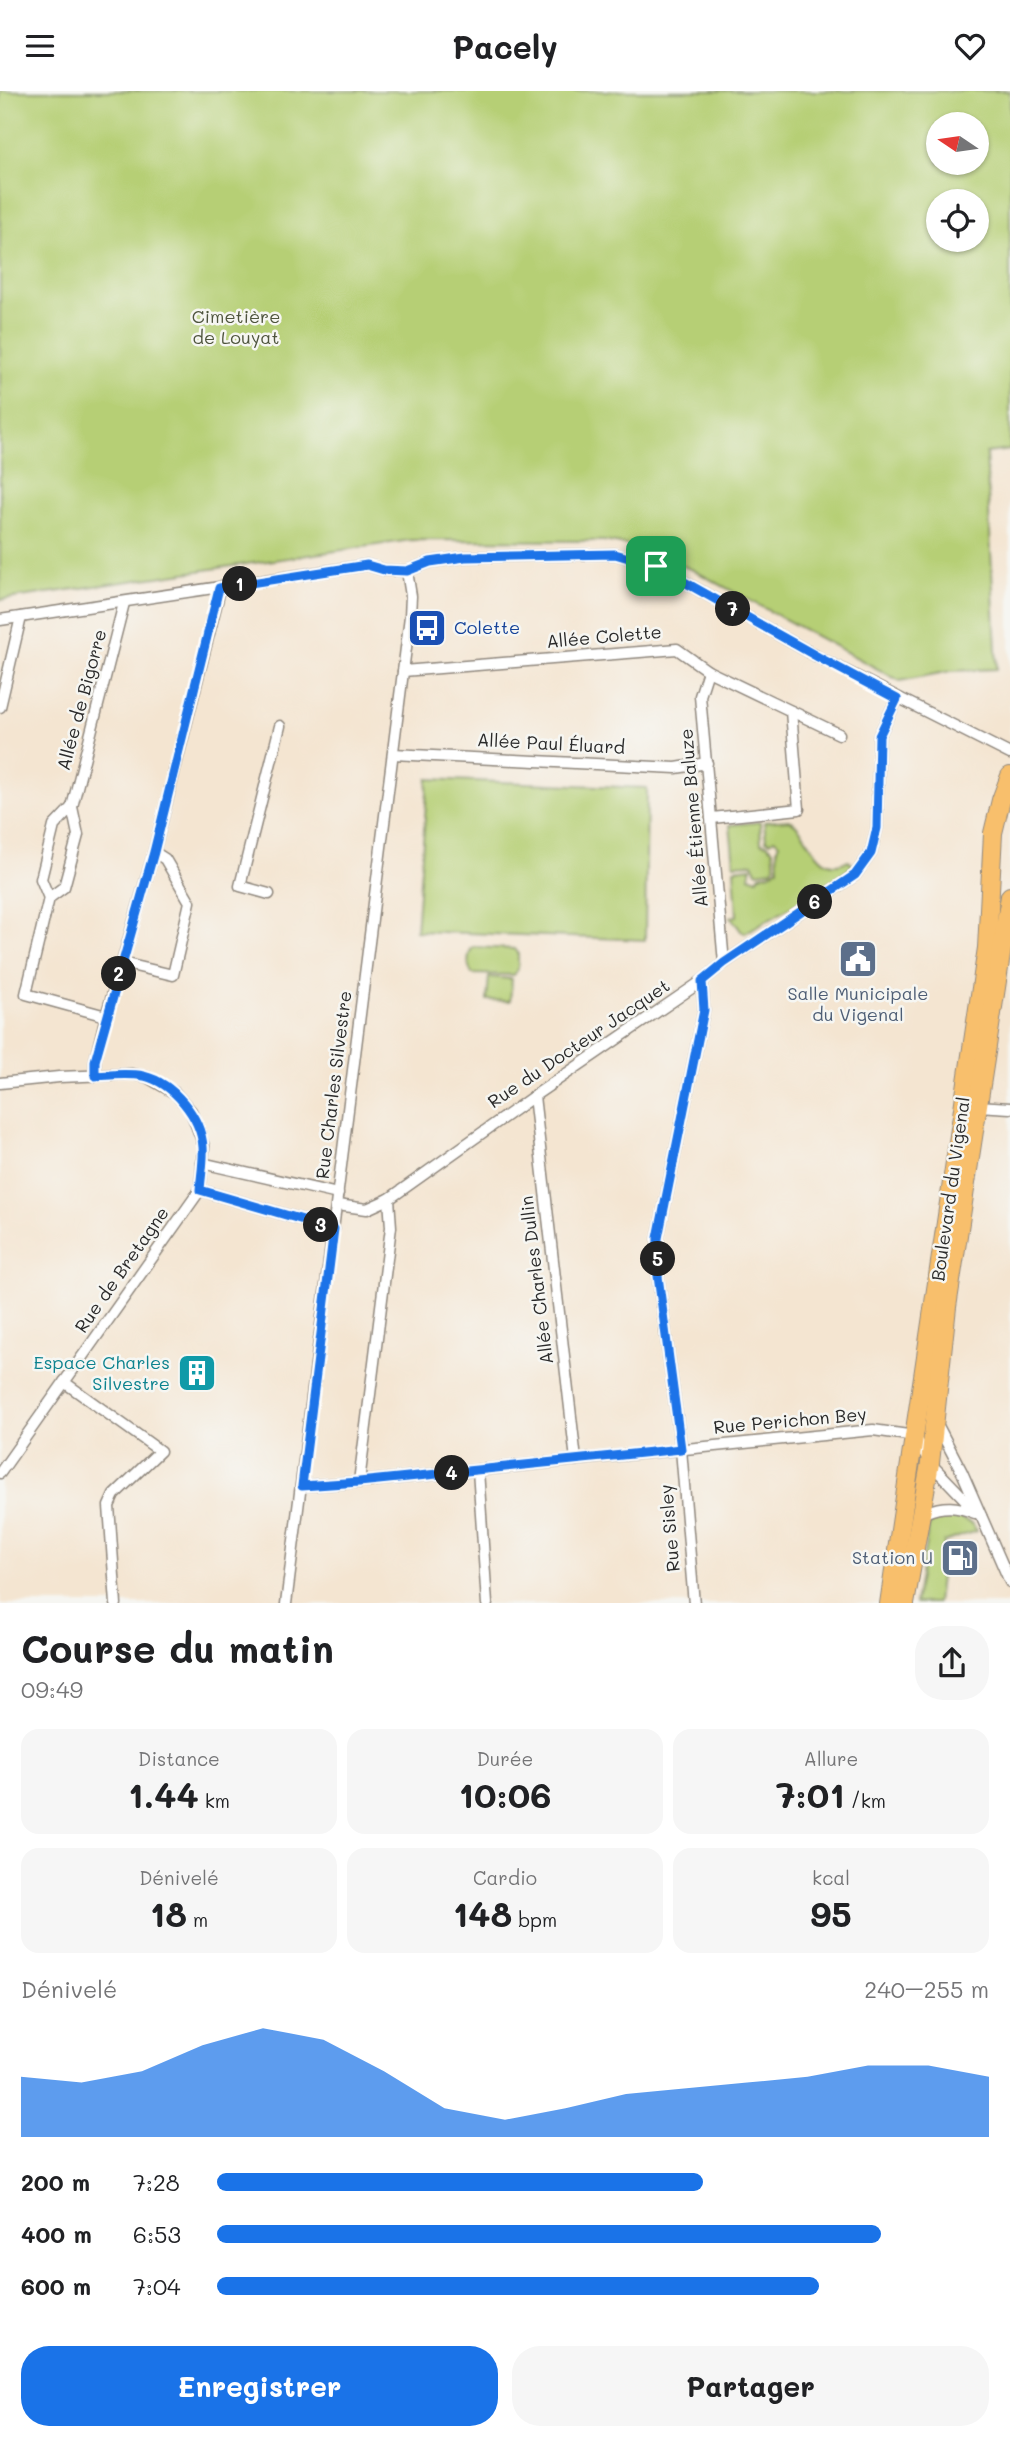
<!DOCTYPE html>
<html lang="fr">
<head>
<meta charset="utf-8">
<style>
  body { margin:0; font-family:Mali,sans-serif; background:#f6f6f6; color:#202124; height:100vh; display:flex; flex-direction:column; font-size:26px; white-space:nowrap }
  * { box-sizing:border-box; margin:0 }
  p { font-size:23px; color:#757577 }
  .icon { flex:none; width:38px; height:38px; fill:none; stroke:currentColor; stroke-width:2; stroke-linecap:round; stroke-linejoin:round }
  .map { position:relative; height:1512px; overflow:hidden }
  .sheet { display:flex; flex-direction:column; background:#fff; flex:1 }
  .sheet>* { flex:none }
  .needle { width:46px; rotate:283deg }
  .buttons { position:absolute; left:926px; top:21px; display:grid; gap:14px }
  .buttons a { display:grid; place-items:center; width:63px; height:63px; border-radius:50%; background:#fff; box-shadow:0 2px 5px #0004; font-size:35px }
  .pin { position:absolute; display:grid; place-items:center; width:60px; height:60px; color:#fff; margin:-30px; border-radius:14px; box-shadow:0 4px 10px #0006 }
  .km { position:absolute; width:35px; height:35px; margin:-18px; border-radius:50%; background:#222; color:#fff; font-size:19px; line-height:35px; text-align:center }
  .round { display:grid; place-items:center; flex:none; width:74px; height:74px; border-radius:28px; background:#f6f6f6 }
  .summary { display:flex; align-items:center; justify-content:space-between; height:119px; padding:0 21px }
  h1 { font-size:38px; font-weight:700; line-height:52px }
  .stats { display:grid; grid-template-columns:repeat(3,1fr); gap:10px; height:119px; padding:7px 21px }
  .stats div { display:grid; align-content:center; border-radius:18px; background:#f6f6f6; text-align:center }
  .stats b { font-size:35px; font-weight:700 }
  .stats small { font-size:19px; font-weight:400 }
  .stats p { font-size:19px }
  .chart { height:196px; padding:14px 21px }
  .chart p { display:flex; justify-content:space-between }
  .chart svg { width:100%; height:126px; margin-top:7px; fill:#1a73e8; opacity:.7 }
  .button { display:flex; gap:14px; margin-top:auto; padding:14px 21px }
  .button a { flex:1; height:80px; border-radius:28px; background:#1a73e8; color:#fff; font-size:28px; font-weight:700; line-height:80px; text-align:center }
  .button a+a { background:#f6f6f6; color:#202124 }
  ul { padding:0 21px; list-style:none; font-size:23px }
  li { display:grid; grid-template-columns:112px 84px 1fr; align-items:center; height:52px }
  li i { height:18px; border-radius:9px; background:#1a73e8 }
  header { display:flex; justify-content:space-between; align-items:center; height:91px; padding:0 21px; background:#fff; font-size:32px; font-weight:700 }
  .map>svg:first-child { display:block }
  .green { fill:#b6cf74; stroke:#707d50; stroke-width:2; fill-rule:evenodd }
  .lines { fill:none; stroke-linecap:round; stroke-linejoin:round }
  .street-casing { stroke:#90887e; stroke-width:13 }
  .primary-casing { stroke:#90887e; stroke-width:20 }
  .street { stroke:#fff; stroke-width:10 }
  .primary { stroke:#f8bf6c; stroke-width:18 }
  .route-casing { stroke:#fff; stroke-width:14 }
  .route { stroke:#1a73e8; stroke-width:9 }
  .labels { text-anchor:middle; stroke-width:5; stroke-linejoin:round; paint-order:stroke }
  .park-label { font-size:18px; fill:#4e543d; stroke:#f6f6f2 }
  .transit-label { font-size:18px; fill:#164399; stroke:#f6f6f2; text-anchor:start }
  .street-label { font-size:18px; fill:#2b2b2b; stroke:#f6f6f2 }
  .service-label { font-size:18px; fill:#4e5e75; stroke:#f6f6f2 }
  .culture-label { font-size:18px; fill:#0d838f; stroke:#f6f6f2; text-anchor:end }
</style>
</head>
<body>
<header><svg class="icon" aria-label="menu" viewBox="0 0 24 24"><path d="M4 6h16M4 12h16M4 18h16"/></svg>Pacely<svg class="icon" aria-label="heart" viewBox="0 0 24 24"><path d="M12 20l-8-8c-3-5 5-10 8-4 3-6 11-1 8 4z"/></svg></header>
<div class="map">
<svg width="1010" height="1513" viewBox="0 0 1010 1513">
  <rect width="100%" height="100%" fill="#f6f6f2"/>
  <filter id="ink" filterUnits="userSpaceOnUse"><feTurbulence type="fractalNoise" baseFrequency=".0143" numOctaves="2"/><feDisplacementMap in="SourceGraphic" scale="14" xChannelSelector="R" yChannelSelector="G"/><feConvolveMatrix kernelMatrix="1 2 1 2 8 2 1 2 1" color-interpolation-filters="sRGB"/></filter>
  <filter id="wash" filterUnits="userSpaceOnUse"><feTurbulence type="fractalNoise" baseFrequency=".00686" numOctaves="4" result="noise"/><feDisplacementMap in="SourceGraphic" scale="28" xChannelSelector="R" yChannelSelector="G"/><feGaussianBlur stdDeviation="1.57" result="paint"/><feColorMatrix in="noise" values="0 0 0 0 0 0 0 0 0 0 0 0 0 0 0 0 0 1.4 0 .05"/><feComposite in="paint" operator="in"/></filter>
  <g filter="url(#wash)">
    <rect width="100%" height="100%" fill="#f4e5d1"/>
    <g class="green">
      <path d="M0,0H1010V359L986,362L997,578L951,580L900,590L693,479L637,456L604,450L411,449L0,509ZM938,33H976V72H938ZM938,110H976V149H938Z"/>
      <polygon points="428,688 647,697 645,849 416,840"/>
      <path d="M789,729C809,737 816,788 848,769L853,774L839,787L745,842L741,840L731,826L737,825L734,778L752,776L749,785L757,788L760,784L771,782L778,777L777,757L779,752L774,748L770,751L766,749L764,731Z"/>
      <polygon points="760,731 761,752 767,753 773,759 775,775 772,779 757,781 753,772 734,773 730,734"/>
      <path d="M473,856L515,858L518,862V878L514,884L472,883C467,875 467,863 473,856Z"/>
      <polygon points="489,886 512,888 510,910 487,909"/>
      <polygon points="951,1423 973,1433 976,1440 944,1451 937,1512 915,1512 929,1434 943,1425"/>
    </g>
  </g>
  <g filter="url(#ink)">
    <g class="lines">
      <g class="street-casing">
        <g id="street">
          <polyline points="0,529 367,474 384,479 407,480 430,471 465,466 615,463 656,475 818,566 1010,663"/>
          <polyline points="403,580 677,558 708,580 839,643"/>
          <polyline points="708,580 700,605 724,872"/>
          <polyline points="0,616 21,526"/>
          <polyline points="393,663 676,677 707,672"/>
          <polyline points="712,727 799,718 791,620"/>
          <polyline points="154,761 165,768 190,811 173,884 122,872 154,761 218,507 219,497"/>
          <polyline points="269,803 240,795 280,635"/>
          <polyline points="49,807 64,796 78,744 72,716 124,512"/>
          <polyline points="49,807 26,903 106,925 95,970 95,985"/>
          <polyline points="49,807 41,788 54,735 72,716"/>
          <polyline points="106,925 122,872"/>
          <polyline points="0,992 59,986 132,983 147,986 175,1002 191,1020 204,1055 200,1099 0,1382"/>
          <polyline points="534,1005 576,1369"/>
          <polyline points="978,1015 1010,1017"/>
          <polyline points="202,1072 338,1103"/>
          <polyline points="200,1099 334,1138"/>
          <polyline points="337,1114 367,1118 389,1108 534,1005 702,890 724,872 855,784 871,762 877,737 879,645 897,608"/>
          <polyline points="64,1291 160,1360 114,1404 109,1415 116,1513"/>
          <polyline points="936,1331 962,1381 1010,1491"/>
          <polyline points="478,1379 487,1513"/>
          <polyline points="359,1391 391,1136 389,1108"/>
          <polyline points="302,1395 359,1391 873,1339 915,1345 930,1372 981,1425"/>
          <path d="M922,1429L926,1421C944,1414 957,1415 975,1422"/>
          <polyline points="286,1513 410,525 411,505 407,480"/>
          <polyline points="694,1513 681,1358 658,1185 658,1147 704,919 702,890"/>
        </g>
      </g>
      <g class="primary-casing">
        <g id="primary">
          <polyline points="889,1513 987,857 993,742 1001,709 1010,685"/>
          <polyline points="905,1513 930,1372 947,1216 1010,805"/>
        </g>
      </g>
      <use href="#street" class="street"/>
      <use href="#primary" class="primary"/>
    </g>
  </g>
  <g class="lines" filter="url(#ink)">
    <g class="route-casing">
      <path id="route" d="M615,463L656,475L818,566L897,608L879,645L877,737L871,762L855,784L724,872L702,890L704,919L658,1147V1185L681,1358L359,1391L302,1395L334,1138L200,1099C201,1085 204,1070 203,1056C201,1026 173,992 144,985C128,982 111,984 95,985V970L154,761L219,497L367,474L384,479L407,480L430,471L465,466Z"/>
    </g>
    <use href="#route" class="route"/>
  </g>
  <defs>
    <g id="bus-square" transform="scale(2.0125)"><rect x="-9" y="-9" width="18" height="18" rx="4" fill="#1a4fb4" stroke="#f6f6f2"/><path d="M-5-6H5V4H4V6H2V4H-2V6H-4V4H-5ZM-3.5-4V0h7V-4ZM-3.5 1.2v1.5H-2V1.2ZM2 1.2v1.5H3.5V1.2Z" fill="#fff"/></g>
    <g id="civic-square" transform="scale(2.0125)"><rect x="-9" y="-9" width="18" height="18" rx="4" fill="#5c6f8a" stroke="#f6f6f2"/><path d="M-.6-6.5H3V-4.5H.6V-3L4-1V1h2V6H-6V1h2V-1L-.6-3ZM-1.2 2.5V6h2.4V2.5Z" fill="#fff"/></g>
    <g id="building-square" transform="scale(2.0125)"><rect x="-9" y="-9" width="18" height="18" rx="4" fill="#0f9aa8" stroke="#f6f6f2"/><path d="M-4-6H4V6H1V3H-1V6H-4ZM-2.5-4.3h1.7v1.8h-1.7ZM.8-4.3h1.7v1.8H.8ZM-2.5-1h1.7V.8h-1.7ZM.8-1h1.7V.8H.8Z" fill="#fff"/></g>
    <g id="fuel-square" transform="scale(2.0125)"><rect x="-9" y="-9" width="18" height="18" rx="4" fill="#5c6f8a" stroke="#f6f6f2"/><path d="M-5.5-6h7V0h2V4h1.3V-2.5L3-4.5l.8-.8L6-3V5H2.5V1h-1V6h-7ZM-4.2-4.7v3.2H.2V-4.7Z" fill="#fff"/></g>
  </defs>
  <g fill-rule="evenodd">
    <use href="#bus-square" x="427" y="537"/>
    <use href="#civic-square" x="858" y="868"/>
    <use href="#building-square" x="197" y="1282"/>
    <use href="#fuel-square" x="960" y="1467"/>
  </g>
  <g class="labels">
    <g class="park-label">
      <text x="236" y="232">Cimetière<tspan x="236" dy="21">de Louyat</tspan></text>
    </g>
    <g class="transit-label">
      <text x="454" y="543">Colette</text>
    </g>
    <g class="street-label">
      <text transform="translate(604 546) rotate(-5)" y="6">Allée Colette</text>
      <text transform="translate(82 609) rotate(-75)" y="6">Allée de Bigorre</text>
      <text transform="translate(551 653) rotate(3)" y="6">Allée Paul Éluard</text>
      <text transform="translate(694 727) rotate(-95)" y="6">Allée Étienne Baluze</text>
      <text transform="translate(579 953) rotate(-34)" y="6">Rue du Docteur Jacquet</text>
      <text transform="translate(334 994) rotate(-83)" y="6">Rue Charles Silvestre</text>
      <text transform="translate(951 1098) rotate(-82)" y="6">Boulevard du Vigenal</text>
      <text transform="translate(122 1179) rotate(-55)" y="6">Rue de Bretagne</text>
      <text transform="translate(537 1189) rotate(-97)" y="6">Allée Charles Dullin</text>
      <text transform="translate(790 1330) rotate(-5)" y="6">Rue Perichon Bey</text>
      <text transform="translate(670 1437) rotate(-95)" y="6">Rue Sisley</text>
    </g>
    <g class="service-label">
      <text x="858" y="909">Salle Municipale<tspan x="858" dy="21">du Vigenal</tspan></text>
      <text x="933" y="1473" text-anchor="end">Station U</text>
    </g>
    <g class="culture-label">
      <text x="170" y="1278">Espace Charles<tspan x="170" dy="21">Silvestre</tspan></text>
    </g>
  </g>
</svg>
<div class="buttons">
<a><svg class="needle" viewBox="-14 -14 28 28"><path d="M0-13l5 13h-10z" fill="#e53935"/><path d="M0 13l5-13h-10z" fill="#757577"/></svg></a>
<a><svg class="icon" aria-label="locate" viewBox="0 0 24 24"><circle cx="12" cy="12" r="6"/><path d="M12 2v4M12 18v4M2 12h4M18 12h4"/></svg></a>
</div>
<div class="pin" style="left:656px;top:475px;background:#1e9e55"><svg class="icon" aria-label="arrive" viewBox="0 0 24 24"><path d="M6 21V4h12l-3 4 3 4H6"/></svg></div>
<b class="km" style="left:240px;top:493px">1</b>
<b class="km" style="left:119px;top:883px">2</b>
<b class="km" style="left:321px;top:1134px">3</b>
<b class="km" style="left:452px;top:1382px">4</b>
<b class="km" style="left:658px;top:1168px">5</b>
<b class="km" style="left:815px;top:811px">6</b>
<b class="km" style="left:733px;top:518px">7</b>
</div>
<section class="sheet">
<div class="summary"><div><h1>Course du matin</h1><p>09:49</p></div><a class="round"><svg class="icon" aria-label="share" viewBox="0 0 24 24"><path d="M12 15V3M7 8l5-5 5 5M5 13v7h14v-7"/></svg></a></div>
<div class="stats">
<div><p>Distance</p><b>1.44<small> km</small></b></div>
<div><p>Durée</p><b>10:06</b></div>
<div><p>Allure</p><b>7:01<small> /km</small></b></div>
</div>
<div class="stats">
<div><p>Dénivelé</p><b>18<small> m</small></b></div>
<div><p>Cardio</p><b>148<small> bpm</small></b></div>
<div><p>kcal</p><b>95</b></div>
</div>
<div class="chart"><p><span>Dénivelé</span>240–255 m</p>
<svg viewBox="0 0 160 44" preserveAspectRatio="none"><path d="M0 44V23L10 25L20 21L30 12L40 6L50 10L60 21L70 34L80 38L90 34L100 29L110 27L120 25L130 23L140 19L150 19L160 23V44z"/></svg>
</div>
<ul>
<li><b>200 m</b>7:28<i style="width:63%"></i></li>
<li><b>400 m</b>6:53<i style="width:86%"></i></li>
<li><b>600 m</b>7:04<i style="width:78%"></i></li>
</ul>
<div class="button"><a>Enregistrer</a><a>Partager</a></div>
</section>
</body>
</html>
